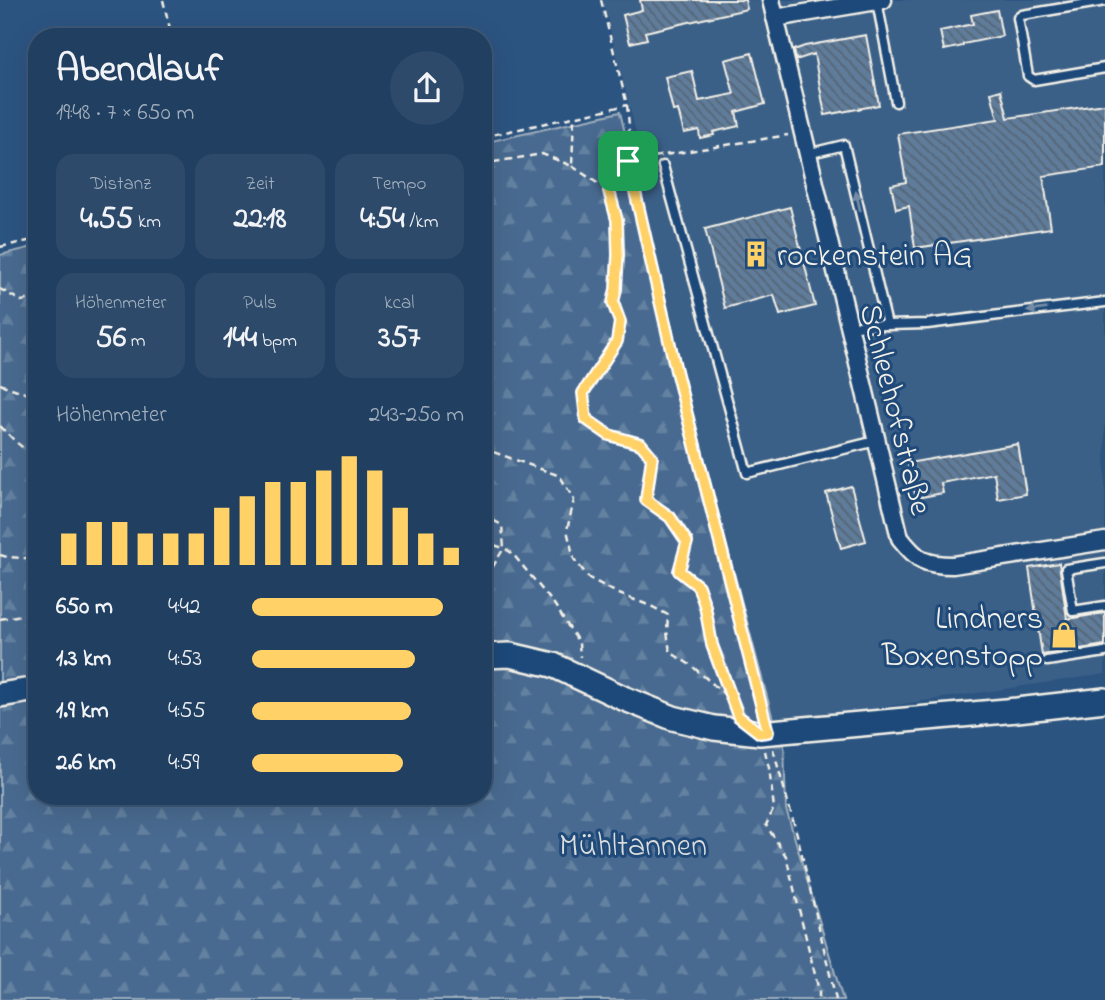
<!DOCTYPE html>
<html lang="de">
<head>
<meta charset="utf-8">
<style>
  body { margin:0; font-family:"Indie Flower",sans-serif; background:#2d4a6a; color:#f1f3f6; height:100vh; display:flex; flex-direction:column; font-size:26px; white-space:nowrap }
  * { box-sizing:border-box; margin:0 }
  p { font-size:23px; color:#a2afbd }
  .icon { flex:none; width:38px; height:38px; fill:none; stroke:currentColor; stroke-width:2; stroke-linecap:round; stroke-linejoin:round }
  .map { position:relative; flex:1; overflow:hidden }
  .panel { position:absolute; left:28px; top:28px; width:464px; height:777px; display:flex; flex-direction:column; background:#213f61; border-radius:28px; box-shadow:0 7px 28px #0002,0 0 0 2px #3e5876 }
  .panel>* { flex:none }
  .pin { position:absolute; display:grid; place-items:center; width:60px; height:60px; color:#fff; margin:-30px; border-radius:14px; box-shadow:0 4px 10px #0006 }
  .round { display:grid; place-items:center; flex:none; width:74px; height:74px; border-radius:37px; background:#2d4a6a }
  .head { display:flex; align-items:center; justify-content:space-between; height:119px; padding:0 28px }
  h1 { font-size:38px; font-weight:800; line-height:52px }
  .metrics { display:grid; grid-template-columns:repeat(3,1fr); gap:10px; height:119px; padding:7px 28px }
  .metrics div { display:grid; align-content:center; border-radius:18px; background:#2d4a6a; text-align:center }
  .metrics b { font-size:30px; font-weight:800 }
  .metrics small { font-size:19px; font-weight:400 }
  .metrics p { font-size:19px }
  .chart { height:196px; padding:14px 28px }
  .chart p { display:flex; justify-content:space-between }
  .chart svg { width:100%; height:126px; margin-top:7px; stroke:#ffd166; stroke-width:6 }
  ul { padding:0 28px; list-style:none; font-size:23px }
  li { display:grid; grid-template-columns:112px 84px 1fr; align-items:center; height:52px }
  li i { height:18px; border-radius:9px; background:#ffd166 }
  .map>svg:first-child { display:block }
  .built { fill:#3b6088 }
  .forest { fill:url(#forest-firs); stroke:#9eaebc; stroke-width:2 }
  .building { fill:url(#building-back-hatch); stroke:#f4f1e8; stroke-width:2 }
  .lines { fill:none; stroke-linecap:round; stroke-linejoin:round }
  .lane-casing { stroke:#f4f1e8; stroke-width:13 }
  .street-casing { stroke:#f4f1e8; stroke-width:21 }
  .secondary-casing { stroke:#f4f1e8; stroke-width:28 }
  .path { stroke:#f4f1e8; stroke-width:2.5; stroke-dasharray:7 5; stroke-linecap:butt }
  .lane { stroke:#1f4a7a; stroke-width:8 }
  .street { stroke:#1f4a7a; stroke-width:16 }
  .secondary { stroke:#1f4a7a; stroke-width:23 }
  .oneway { fill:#748da6 }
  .route-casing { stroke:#fff; stroke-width:14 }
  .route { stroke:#ffd166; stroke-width:9 }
  .labels { text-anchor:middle; stroke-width:6; stroke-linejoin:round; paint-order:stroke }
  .poi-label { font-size:32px; fill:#f4f1e8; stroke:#1f4a7a; text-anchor:start }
  .street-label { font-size:32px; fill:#f4f1e8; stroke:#1f4a7a }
  .park-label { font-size:32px; fill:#dadddb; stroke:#1f4a7a }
</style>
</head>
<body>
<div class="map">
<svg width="1105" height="1000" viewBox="0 0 1105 1000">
  <defs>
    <pattern id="forest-firs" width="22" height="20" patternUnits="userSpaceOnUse" patternTransform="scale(1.75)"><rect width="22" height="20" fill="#496b90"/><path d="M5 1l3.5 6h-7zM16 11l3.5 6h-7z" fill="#6481a0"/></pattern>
    <pattern id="building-back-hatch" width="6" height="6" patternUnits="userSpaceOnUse" patternTransform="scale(1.75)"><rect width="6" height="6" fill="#5e7b9a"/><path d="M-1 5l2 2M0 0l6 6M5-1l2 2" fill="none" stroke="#556474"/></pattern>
  </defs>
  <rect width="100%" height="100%" fill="#2c5481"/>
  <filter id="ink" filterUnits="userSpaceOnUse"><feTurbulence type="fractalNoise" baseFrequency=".0143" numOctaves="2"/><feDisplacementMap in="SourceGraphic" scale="14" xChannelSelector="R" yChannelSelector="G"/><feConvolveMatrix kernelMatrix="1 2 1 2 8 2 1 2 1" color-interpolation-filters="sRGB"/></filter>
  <g filter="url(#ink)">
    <polygon class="built" points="603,0 1105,0 1105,674 774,723 694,423 633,165 636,132"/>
    <polygon class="forest" points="620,112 694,423 774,723 784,744 786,809 843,1000 0,1000 0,255 37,246 37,796 483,796 483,143"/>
    <g class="building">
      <polygon points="640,0 745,0 747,9 645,32 647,39 630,43 623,15 642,10"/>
      <polygon points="997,10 1002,36 963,44 963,46 944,50 940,31 973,24 971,15"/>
      <polygon points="866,35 879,105 825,115 814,54 796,60 794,50 805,46"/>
      <polygon points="752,53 765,104 736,112 739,126 713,132 714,135 700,138 699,130 684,133 678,110 673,111 665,77 692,71 699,101 734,94 725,60"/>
      <polygon points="1001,90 1008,118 1105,104 1105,167 1043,176 1051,228 915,248 909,206 896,209 891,185 906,182 898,134 998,119 991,93"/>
      <polygon points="790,207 815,306 780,315 774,295 725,308 705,229"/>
      <polygon points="1018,444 1026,494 998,499 994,473 941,483 943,493 916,498 908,463"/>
      <polygon points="851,486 866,541 841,548 826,493"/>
      <polygon points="1059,563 1067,619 1105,613 1105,645 1042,655 1029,568"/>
    </g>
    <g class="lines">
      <g class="lane-casing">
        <g id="lane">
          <polyline points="877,1 896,102"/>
          <polyline points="1105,1 1022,15 1018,18 1028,76 1034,80 1105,68"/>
          <polyline points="807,154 844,145 887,325 849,326"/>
          <polyline points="663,166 747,473 876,441"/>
          <polyline points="887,325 927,324 1105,302"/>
          <polyline points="1105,563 1066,569 1073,611 1105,606"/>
          <polyline points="1047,661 1105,652"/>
        </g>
      </g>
      <g class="street-casing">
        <g id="street">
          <path d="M771,0L900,538C918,561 925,565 953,565L1105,541"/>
          <polyline points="775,18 883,0"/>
        </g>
      </g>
      <g class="secondary-casing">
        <g id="secondary">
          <polyline points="483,656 510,655 553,665 623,698 673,718 714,728 760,733 1017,710 1105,700"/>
          <polyline points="0,695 37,689"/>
        </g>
      </g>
      <g class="path">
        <polyline points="163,0 172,37"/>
        <polyline points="601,0 627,105 629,125 628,161 676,371 763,715"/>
        <polyline points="483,137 627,105"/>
        <polyline points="572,166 609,191"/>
        <polyline points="483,167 488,163 542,154 572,166 574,117"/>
        <polyline points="0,247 37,239"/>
        <polyline points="0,289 21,301 37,298"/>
        <polyline points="0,384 37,397"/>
        <polyline points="0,426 16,442 37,459"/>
        <polyline points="483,447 485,449 560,476 574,500 567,530 574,559 589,578 619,594 651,606 668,615 667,632 670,652 692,666 729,698"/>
        <polyline points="483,515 502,525 504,548 489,573 483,577"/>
        <polyline points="483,542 504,548 512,553 554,604 579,643 580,657"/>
        <polyline points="0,555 7,557 37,559"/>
        <polyline points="0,619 37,612"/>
        <polyline points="737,714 712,645 705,606 698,586 679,571 687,542 670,517 646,500 652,457 641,444 609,434 586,419 584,393 617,341 620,322 613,303 616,289 618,255 617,221 609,191 628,161 788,135"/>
        <polyline points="773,749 798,838 836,1000"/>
        <polyline points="765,751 769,768 774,808 766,825 786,856 819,991 819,1000"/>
      </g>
      <use href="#lane" class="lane"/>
      <use href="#street" class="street"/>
      <use href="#secondary" class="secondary"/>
    </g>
    <defs><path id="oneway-solid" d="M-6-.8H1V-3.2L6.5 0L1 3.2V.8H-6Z" transform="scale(1.75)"/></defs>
    <g class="oneway">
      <use href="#oneway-solid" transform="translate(858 201) rotate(-103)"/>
      <use href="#oneway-solid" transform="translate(1037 310) rotate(173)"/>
    </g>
  </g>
  <g class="lines" filter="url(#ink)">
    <g class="route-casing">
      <polygon id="route" points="628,161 676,371 768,732 760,733 738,716 712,645 705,606 698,586 679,571 687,542 670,517 646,500 652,457 641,444 609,435 586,419 583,393 617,341 620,322 613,303 616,289 618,255 617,220 609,191"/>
    </g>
    <use href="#route" class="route"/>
  </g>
  <defs>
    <g id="building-bare" transform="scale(2.1)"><path d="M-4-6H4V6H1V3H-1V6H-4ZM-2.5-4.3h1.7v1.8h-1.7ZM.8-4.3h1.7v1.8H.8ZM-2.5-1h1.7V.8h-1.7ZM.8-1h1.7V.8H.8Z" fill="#ffd166" stroke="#1f4a7a" stroke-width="2.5" paint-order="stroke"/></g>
    <g id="shop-bare" transform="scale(2.1)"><path d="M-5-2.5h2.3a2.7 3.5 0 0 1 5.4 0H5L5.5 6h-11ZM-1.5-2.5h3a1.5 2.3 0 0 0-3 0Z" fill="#ffd166" stroke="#1f4a7a" stroke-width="2.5" paint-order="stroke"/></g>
  </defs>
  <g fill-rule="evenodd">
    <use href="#building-bare" x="756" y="254"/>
    <use href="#shop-bare" x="1064" y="635"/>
  </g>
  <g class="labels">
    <g class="poi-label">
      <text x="777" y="265">rockenstein AG</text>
      <text x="1043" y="628" text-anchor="end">Lindners<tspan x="1043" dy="37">Boxenstopp</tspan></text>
    </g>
    <g class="street-label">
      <text transform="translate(897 409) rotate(76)" y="11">Schleehofstraße</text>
    </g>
    <g class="park-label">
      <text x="633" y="855">Mühltannen</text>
    </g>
  </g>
</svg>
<div class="pin" style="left:628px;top:161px;background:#1e9e55"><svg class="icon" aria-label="arrive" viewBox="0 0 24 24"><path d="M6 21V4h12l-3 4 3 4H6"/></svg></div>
<section class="panel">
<div class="head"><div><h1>Abendlauf</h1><p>19:48 · 7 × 650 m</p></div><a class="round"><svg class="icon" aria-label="share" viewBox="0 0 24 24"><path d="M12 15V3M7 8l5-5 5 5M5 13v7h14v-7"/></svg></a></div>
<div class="metrics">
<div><p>Distanz</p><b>4.55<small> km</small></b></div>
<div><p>Zeit</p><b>22:18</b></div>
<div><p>Tempo</p><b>4:54<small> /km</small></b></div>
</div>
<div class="metrics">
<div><p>Höhenmeter</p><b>56<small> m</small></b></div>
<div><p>Puls</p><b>144<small> bpm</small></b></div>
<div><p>kcal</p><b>357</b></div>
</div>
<div class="chart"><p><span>Höhenmeter</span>243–250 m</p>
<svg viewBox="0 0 160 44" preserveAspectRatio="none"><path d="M5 44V33M15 44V29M25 44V29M35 44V33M45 44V33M55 44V33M65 44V24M75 44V20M85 44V15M95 44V15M105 44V11M115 44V6M125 44V11M135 44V24M145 44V33M155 44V38"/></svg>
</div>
<ul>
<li><b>650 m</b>4:42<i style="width:90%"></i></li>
<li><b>1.3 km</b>4:53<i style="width:77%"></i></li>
<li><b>1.9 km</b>4:55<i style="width:75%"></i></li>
<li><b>2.6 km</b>4:59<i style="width:71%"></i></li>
</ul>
</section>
</div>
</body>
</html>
